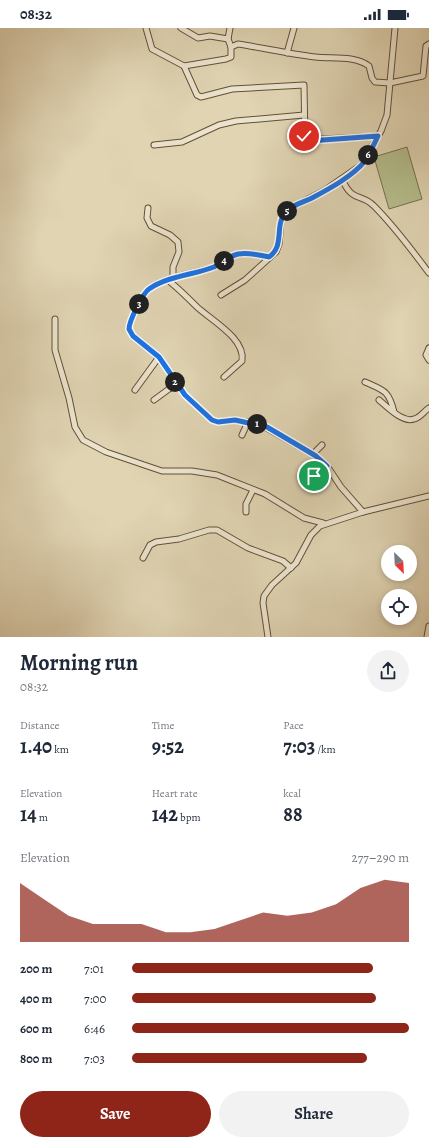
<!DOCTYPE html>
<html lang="en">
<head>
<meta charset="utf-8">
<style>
  body { margin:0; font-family:Alegreya,serif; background:#f2f2f3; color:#1f2937; height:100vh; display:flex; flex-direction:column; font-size:15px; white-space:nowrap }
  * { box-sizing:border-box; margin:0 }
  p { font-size:13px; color:#747a83 }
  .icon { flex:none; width:22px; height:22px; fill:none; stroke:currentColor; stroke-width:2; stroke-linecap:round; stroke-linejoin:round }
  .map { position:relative; height:609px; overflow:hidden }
  .side { display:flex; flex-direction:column; background:#fff; flex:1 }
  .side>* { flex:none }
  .needle { width:26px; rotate:156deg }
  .tools { position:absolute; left:381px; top:517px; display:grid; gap:8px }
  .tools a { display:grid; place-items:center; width:36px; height:36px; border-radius:50%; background:#fff; box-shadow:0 2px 6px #0003; font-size:20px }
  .pin { position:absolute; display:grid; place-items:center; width:34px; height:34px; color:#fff; margin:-17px; border:2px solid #fff; border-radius:50%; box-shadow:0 1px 4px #0007 }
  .km { position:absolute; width:20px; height:20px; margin:-10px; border-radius:50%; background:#222; color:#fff; font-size:11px; line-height:20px; text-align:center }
  .round { display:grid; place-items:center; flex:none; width:42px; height:42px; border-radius:21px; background:#f2f2f3 }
  .overview { display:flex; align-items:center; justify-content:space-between; height:68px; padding:0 20px }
  h1 { font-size:22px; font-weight:700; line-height:30px }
  .metrics { display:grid; grid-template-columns:repeat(3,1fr); gap:6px; height:68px; padding:4px 20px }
  .metrics div { display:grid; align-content:center }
  .metrics b { font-size:20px; font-weight:700 }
  .metrics small { font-size:11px; font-weight:400 }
  .metrics p { font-size:11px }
  .chart { height:112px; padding:8px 20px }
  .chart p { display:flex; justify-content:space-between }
  .chart svg { width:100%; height:72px; margin-top:4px; fill:#8f2418; opacity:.7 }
  .primary-button { display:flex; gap:8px; margin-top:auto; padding:8px 20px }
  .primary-button a { flex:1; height:46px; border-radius:24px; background:#8f2418; color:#fff; font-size:16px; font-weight:700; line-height:46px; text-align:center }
  .primary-button a+a { background:#f2f2f3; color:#1f2937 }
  ul { padding:0 20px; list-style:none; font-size:13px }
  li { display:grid; grid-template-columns:64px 48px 1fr; align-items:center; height:30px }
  li i { height:10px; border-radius:5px; background:#8f2418 }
  .status { display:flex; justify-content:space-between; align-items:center; height:28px; padding:0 20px; background:#fff; direction:ltr }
  .status svg { height:11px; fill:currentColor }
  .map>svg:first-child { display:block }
  .green { fill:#b4bc8b; stroke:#76704b }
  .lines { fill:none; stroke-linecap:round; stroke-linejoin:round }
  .minor-casing { stroke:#635035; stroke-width:7 }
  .minor { stroke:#ebe3ce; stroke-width:5 }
  .route-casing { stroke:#fff; stroke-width:8 }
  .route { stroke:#1a73e8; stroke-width:5 }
</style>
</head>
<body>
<div class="status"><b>08:32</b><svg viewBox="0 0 49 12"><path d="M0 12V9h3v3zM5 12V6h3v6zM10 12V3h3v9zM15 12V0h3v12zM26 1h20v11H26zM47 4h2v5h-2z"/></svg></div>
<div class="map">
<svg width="429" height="609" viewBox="0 0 429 609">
  <rect width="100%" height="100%" fill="#e0d4b3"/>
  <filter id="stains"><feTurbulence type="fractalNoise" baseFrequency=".005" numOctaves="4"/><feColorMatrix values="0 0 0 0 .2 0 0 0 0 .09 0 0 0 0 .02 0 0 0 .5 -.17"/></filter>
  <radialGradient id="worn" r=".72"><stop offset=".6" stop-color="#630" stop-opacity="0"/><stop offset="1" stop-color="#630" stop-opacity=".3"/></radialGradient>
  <polygon class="green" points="407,119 422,171 389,181 374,129"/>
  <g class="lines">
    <g class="minor-casing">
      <g id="minor">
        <polyline points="146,0 152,21 184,38 197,67 201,69 232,61 304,57 305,112 378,108"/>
        <polyline points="181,0 198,10 210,8 228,11"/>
        <polyline points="230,0 228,11 231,19"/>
        <polyline points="287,25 294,0"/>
        <path d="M184,38L226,31L231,29V19L238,16C264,20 289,26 315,29C332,31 354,27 369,38L372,50L375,54L390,55L423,48L426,18L429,16"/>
        <polyline points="154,117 182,114 219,97 236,93 304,87"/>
        <path d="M342,151C353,176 360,164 374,178C394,198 412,222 429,245"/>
        <polyline points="148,180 147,190 151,198 170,207 178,214 179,224 173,239 173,251"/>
        <path d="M269,229C259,227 249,224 238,226C229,228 222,235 214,239C193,246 168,248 149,261C143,265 129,294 129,301L133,308L159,329L185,367L212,392L218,394L235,392L263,398L316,428L327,438L341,459L363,484"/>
        <path d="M169,253C179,261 187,269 196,278C209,291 246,310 242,333L224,349"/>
        <polyline points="221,267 245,252 276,224 279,216 281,193 287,182 325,162 361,137 381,103 387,87 395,0"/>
        <polyline points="55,291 55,322 69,370 75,399 83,412 106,424 162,443 192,443 217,447 265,466 304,490 323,495"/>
        <polyline points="429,320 426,327 429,332"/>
        <path d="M365,354C383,362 389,362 394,384"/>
        <polyline points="135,362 159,329"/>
        <polyline points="154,372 169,361 178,357"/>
        <path d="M379,372C387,379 403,395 414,391C420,390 424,383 429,380"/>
        <polyline points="242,407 248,394"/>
        <polyline points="313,426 322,417"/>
        <polyline points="314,448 327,438"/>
        <polyline points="246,484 246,476 253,462"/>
        <polyline points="143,530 150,517 156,514 179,511 209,502 217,502 248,520 283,533 291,540"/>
        <polyline points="268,609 263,575 264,568 272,557 296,535 311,507 320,498 363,484 429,468"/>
        <polyline points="427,609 429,598"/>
      </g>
    </g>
    <use href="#minor" class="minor"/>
  </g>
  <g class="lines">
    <g class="route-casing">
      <path id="route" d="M304,108L305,112L309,113L378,108C374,116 370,125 365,133C353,148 329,161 312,170C304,174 294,176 287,183C273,196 286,217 269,229C259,227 249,224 238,226C229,228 222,235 214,239C193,247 168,248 149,261C143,265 129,293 129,301L133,308L159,329L185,367L212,392L218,394L235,392L267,399L316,428L327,438L314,448"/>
    </g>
    <use href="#route" class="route"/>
  </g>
  <rect width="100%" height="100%" filter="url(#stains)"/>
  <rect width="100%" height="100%" fill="url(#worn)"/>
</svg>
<div class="tools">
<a><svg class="needle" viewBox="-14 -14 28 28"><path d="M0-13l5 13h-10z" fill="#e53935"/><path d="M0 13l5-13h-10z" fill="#747a83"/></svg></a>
<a><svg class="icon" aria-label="locate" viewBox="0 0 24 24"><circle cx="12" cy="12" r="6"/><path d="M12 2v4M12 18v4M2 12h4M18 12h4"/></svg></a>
</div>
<div class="pin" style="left:314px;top:448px;background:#1e9e55"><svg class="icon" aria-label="arrive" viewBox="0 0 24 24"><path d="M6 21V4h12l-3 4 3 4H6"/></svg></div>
<div class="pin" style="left:304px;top:108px;background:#d93025"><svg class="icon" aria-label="check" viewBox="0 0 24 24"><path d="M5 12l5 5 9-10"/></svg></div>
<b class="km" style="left:257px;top:396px">1</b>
<b class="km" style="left:175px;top:354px">2</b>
<b class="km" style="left:139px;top:276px">3</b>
<b class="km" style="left:224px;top:233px">4</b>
<b class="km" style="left:287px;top:183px">5</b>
<b class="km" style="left:368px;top:127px">6</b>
</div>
<section class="side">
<div class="overview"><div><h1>Morning run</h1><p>08:32</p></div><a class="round"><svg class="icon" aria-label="share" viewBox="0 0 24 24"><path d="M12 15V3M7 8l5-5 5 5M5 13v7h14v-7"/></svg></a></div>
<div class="metrics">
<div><p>Distance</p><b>1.40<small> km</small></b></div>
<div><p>Time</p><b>9:52</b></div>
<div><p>Pace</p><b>7:03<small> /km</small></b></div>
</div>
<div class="metrics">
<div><p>Elevation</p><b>14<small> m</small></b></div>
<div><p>Heart rate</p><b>142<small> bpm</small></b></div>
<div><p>kcal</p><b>88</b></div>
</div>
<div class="chart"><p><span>Elevation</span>277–290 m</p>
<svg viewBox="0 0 160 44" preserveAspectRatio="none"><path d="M0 44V8L10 18L20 28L30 33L40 33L50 33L60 38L70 38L80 36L90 31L100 26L110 28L120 26L130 21L140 11L150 6L160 8V44z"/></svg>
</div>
<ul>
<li><b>200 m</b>7:01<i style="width:87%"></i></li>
<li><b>400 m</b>7:00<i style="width:88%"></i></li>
<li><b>600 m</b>6:46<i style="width:100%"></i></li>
<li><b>800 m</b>7:03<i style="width:85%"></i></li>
</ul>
<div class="primary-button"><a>Save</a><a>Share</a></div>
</section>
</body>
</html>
